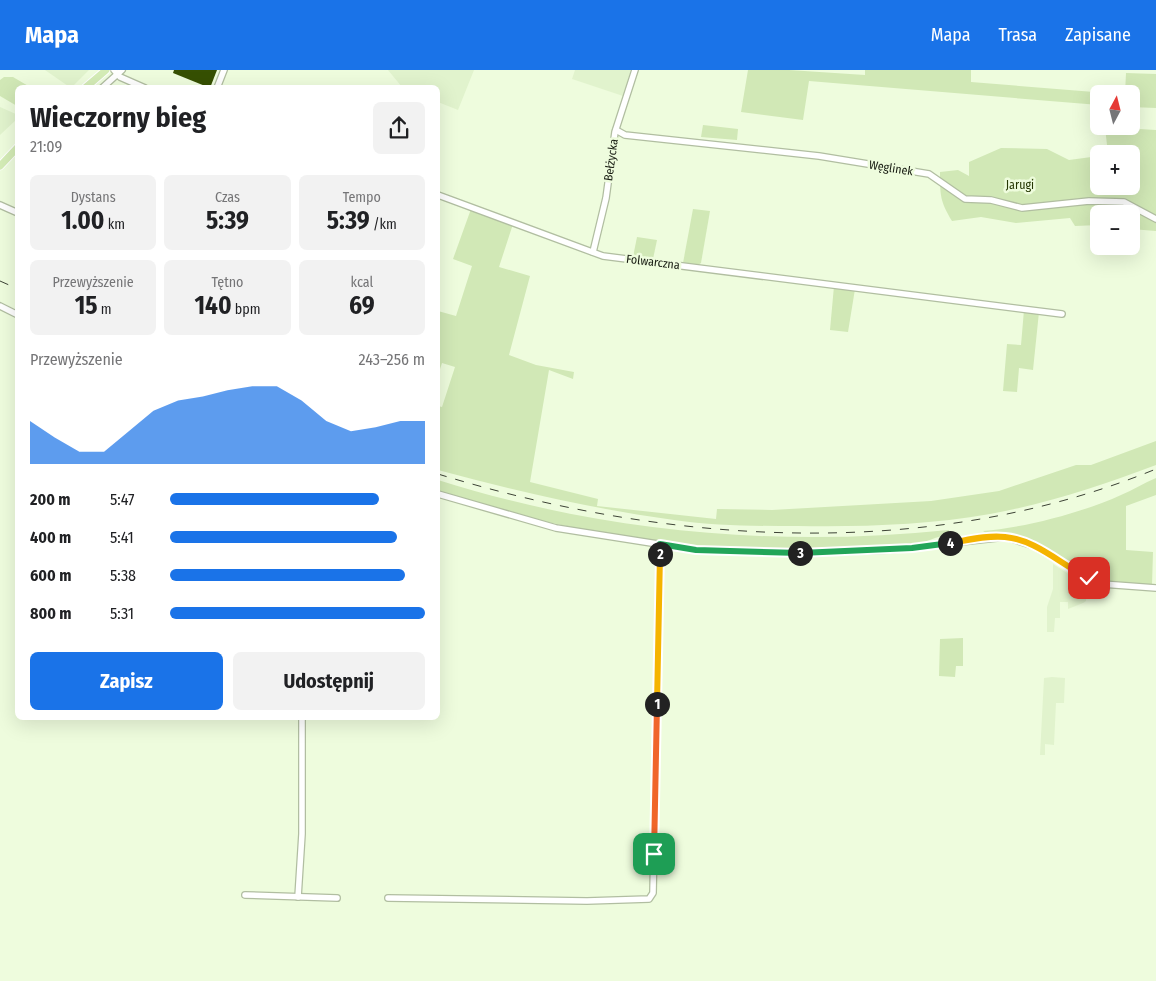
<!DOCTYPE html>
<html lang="pl">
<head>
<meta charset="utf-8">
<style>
  body { margin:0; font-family:"Fira Sans Condensed",sans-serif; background:#f2f2f2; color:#202124; height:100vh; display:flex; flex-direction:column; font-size:19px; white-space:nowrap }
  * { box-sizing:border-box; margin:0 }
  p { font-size:16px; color:#757577 }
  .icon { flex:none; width:28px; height:28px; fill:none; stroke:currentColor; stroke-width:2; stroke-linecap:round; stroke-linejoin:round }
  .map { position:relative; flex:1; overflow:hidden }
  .panel { position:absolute; left:15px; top:15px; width:425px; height:635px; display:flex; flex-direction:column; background:#fff; border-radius:8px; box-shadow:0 5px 20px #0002 }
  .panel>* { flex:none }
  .needle { width:32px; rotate:7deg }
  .controls { position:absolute; left:1090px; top:15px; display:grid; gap:10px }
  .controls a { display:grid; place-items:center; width:50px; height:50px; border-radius:8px; background:#fff; box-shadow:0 5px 20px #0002; font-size:25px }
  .pin { position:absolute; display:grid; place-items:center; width:42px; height:42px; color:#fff; margin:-21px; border-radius:10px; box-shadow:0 2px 8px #0006 }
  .km { position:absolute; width:25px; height:25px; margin:-12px; border-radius:50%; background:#222; color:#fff; font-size:14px; line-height:25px; text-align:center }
  .round { display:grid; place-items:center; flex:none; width:52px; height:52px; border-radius:8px; background:#f2f2f2 }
  .headline { display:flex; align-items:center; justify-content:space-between; height:85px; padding:0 15px }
  h1 { font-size:28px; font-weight:700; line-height:38px }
  .metrics { display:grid; grid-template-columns:repeat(3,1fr); gap:8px; height:85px; padding:5px 15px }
  .metrics div { display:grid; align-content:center; border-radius:8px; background:#f2f2f2; text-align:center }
  .metrics b { font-size:25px; font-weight:700 }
  .metrics small { font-size:14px; font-weight:400 }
  .metrics p { font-size:14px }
  .chart { height:140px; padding:10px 15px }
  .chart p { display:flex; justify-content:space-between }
  .chart svg { width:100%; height:90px; margin-top:5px; fill:#1a73e8; opacity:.7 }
  .primary-button { display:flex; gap:10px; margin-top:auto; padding:10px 15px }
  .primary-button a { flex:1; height:58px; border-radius:8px; background:#1a73e8; color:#fff; font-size:20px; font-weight:700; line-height:58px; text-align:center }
  .primary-button a+a { background:#f2f2f2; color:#202124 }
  ul { padding:0 15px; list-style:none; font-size:16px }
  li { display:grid; grid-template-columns:80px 60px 1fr; align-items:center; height:38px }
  li i { height:12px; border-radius:6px; background:#1a73e8 }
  header { display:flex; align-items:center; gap:30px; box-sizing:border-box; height:70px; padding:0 25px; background:#1a73e8; color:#fff }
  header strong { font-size:24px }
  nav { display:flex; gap:28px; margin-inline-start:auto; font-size:18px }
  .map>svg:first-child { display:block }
  .built { fill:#e1f3cd }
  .green { fill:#d1e8b6 }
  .building { fill:#365002 }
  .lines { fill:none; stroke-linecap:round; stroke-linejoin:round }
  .minor-casing { stroke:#b1bea1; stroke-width:8 }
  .major-casing { stroke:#fff; stroke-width:9 }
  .minor { stroke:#fff; stroke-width:5.5 }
  .major { stroke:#d4ecb6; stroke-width:7 }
  .rail { stroke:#3c4235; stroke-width:1; stroke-dasharray:9 9; stroke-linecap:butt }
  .split-1-casing { stroke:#fff; stroke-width:10 }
  .split-2-casing { stroke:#fff; stroke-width:10 }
  .split-3-casing { stroke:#fff; stroke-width:10 }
  .split-4-casing { stroke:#fff; stroke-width:10 }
  .split-5-casing { stroke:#fff; stroke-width:10 }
  .split-1 { stroke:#f0652b; stroke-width:6 }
  .split-2 { stroke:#f5b400; stroke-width:6 }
  .split-3 { stroke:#22a559; stroke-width:6 }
  .split-4 { stroke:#22a559; stroke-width:6 }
  .split-5 { stroke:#f5b400; stroke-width:6 }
  .labels { text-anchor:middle; stroke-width:5; stroke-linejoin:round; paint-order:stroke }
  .street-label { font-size:12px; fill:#161a10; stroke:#eefcdd }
  .park-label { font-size:12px; fill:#253702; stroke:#eefcdd }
</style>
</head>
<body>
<header>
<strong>Mapa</strong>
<nav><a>Mapa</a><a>Trasa</a><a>Zapisane</a></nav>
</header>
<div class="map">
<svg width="1156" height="911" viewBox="0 0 1156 911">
  <rect width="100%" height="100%" fill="#eefcdd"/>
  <g class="built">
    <polygon points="45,0 89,0 71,18"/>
    <polygon points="388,0 474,0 458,40 438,32 438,18 402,17"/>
    <polygon points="575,0 631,0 623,26 572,9"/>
    <polygon points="0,37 18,45 17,49 0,65"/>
    <polygon points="1053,494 1087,516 1086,531 1083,533 1068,539 1068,532 1060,532 1060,548 1055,548 1054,562 1047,562 1047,537 1053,519"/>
    <polygon points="1052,607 1065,608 1064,633 1056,633 1054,675 1045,674 1045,685 1040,685 1044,608"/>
  </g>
  <g class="green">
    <polygon points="748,0 789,0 865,5 865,0 971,0 971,12 1119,24 1099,24 1099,35 809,11 803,50 741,42"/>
    <polygon points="1126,3 1156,4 1156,38 1131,37 1131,24 1125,24"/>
    <polygon points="4,7 13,7 30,17 18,18 17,36 0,26 0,10"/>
    <polygon points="703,55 738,59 737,70 701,67"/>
    <path d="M1105,57L1156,60V161L1131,159V144H1099V155L1075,156L1070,148L1016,153L981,147L952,151C940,131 940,125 940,102L958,100L969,106V92L1001,78L1047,79L1069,90L1099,86V116H1131V84H1108Z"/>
    <path d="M471,139L513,154L499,197L530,206L509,285L536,295L574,302L573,309L549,300L530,412L598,429L597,436L716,449L717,439L772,440L931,431L999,421L1076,395H1091L1156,371V395C1103,415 1046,434 990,444C927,455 861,457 798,456C756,456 715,456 674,450C593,439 516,421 438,400V336L442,337L455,297L442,293L438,305V241L456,246L472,196L453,189Z"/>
    <polygon points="693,139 710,141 701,193 698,195 683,193"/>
    <polygon points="637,167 657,170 653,189 633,187"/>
    <polygon points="834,216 855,219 848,262 830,260"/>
    <polygon points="1024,240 1039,242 1033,300 1019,298 1017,322 1003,321 1007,274 1021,275"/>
    <path d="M1156,408V425L1126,436V480L1153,482L1152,515C1134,514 1112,515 1095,508C1079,502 1066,490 1052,481C1031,469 1010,464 986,463L983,461C1024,458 1084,442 1121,425C1133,420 1144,413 1156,408Z"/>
    <path d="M438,410C602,462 777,478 949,460V465C936,466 925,473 913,475C791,487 667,478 547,452C510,445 474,432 438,421Z"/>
    <polygon points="963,568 963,596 956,596 955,607 939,606 940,569"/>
  </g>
  <polygon class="building" points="174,0 217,0 210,18 173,3"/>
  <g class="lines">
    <g class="minor-casing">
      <g id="minor">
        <polyline points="114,0 120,7 145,18"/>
        <polyline points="102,18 122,0"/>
        <polyline points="217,18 224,0"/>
        <polyline points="616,60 625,65 819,86 929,104 965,129 991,130 1022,138 1089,131 1124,132 1156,149"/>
        <polyline points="438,125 603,186 1062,244"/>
        <polyline points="0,135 18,143"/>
        <polyline points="593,182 606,128 615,62 635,0"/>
        <polyline points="0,236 18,245"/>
        <polyline points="438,424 556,458 696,480 792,483 888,480 1006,467 1034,476 1083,505 1102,514 1156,518"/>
        <polyline points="245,825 337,828"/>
        <polyline points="298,827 302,764 302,648"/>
        <polyline points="388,828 587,831 649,829 653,823 660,475"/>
      </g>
    </g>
    <g class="major-casing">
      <g id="major">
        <polyline points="85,18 106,0"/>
        <polyline points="0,96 18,77"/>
      </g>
    </g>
    <use href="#minor" class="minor"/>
    <use href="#major" class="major"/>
    <g class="rail">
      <polyline points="0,211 18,219"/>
      <path d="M438,404C669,475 929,492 1156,399"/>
    </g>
  </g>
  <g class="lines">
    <g class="split-1-casing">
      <polyline id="split-1" points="654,784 657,634"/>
    </g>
    <g class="split-2-casing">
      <polyline id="split-2" points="657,634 660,484"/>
    </g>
    <g class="split-3-casing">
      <polyline id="split-3" points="660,484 660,474 696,480 800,483"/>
    </g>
    <g class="split-4-casing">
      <polyline id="split-4" points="800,483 912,478 950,473"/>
    </g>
    <g class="split-5-casing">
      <path id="split-5" d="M950,473C968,470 987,465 1005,467C1037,470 1061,495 1089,508"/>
    </g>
    <use href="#split-1" class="split-1"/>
    <use href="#split-2" class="split-2"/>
    <use href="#split-3" class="split-3"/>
    <use href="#split-4" class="split-4"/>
    <use href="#split-5" class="split-5"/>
  </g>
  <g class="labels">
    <g class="street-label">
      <text transform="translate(611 90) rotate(-82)" y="4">Bełżycka</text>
      <text transform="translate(891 98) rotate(9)" y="4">Węglinek</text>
      <text transform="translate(653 192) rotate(7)" y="4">Folwarczna</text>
    </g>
    <g class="park-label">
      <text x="1020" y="119">Jarugi</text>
    </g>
  </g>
</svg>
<div class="controls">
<a><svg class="needle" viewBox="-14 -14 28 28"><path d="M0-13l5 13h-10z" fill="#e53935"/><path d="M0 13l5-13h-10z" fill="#757577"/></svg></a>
<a>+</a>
<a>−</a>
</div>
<div class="pin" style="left:654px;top:784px;background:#1e9e55"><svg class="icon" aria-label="arrive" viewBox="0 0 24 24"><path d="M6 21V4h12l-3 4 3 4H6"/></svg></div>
<div class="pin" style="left:1089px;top:508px;background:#d93025"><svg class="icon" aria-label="check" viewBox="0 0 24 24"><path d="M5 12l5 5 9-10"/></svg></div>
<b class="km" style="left:657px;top:634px">1</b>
<b class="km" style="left:660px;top:484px">2</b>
<b class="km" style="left:800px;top:483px">3</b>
<b class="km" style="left:950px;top:473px">4</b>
<section class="panel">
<div class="headline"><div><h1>Wieczorny bieg</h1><p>21:09</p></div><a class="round"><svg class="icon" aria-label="share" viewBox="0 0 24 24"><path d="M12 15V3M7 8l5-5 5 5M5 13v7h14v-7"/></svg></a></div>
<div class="metrics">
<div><p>Dystans</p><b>1.00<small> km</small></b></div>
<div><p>Czas</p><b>5:39</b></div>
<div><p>Tempo</p><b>5:39<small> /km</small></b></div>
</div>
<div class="metrics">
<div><p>Przewyższenie</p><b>15<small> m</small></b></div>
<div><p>Tętno</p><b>140<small> bpm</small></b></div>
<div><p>kcal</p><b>69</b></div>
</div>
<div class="chart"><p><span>Przewyższenie</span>243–256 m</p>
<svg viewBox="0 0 160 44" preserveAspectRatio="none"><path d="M0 44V23L10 31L20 38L30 38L40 28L50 18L60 13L70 11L80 8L90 6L100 6L110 13L120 23L130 28L140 26L150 23L160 23V44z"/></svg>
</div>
<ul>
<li><b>200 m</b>5:47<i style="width:82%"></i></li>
<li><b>400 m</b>5:41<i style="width:89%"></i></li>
<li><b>600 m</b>5:38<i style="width:92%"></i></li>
<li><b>800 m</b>5:31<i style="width:100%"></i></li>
</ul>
<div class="primary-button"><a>Zapisz</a><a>Udostępnij</a></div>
</section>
</div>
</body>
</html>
